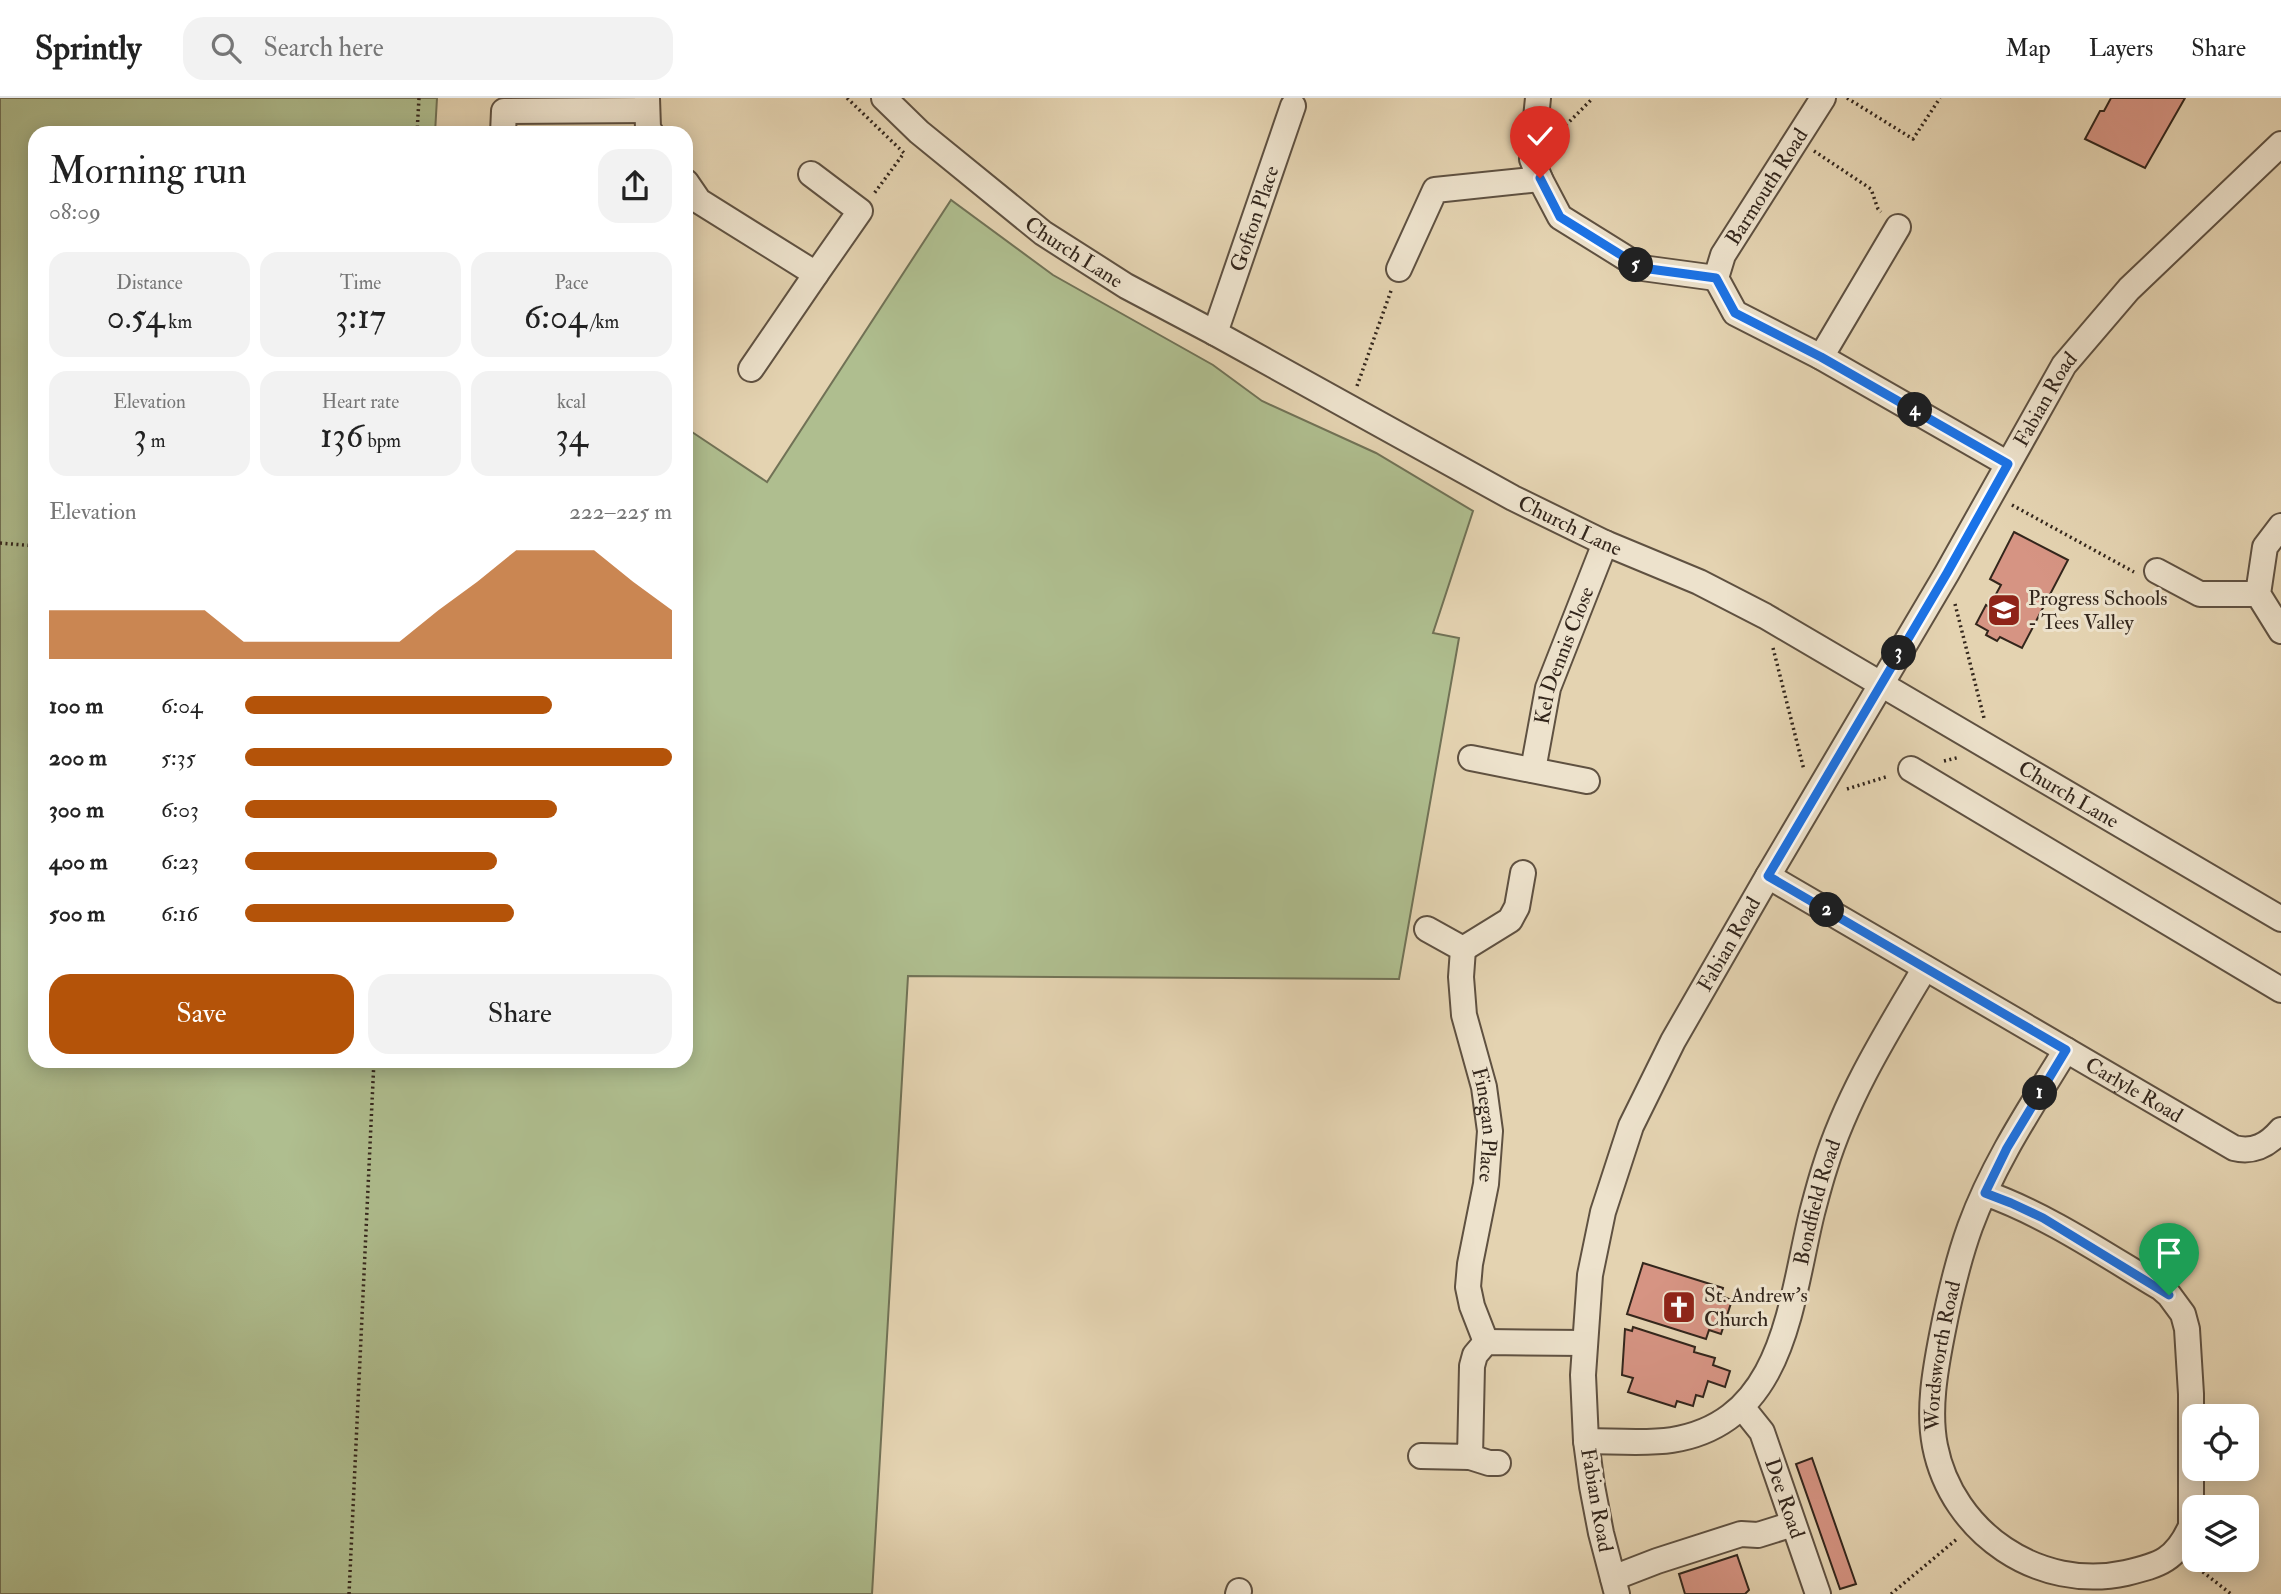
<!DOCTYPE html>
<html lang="en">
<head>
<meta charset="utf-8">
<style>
  body { margin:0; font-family:"IM FELL Double Pica",serif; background:#f2f2f2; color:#222; height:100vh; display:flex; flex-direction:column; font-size:26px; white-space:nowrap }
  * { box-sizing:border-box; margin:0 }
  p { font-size:23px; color:#767676 }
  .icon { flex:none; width:38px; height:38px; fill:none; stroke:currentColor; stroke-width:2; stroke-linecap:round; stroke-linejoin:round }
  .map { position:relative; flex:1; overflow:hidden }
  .panel { position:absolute; left:28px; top:28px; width:665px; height:942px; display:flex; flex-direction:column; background:#fff; border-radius:21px; box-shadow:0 4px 18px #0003 }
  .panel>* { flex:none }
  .controls { position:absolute; left:2182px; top:1306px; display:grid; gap:14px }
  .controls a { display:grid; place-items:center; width:77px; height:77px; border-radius:14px; background:#fff; box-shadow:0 4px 18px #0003; font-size:35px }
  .pin { position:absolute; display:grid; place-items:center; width:60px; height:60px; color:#fff; margin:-72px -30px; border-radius:50% 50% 50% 0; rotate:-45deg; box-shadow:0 0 7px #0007 }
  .pin .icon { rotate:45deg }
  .km { position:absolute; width:35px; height:35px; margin:-18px; border-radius:50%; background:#222; color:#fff; font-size:19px; line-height:35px; text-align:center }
  .round { display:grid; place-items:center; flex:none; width:74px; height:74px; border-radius:21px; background:#f2f2f2 }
  .headline { display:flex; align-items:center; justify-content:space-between; height:119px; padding:0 21px }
  h1 { font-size:38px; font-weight:600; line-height:52px }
  .stats { display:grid; grid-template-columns:repeat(3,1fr); gap:10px; height:119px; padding:7px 21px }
  .stats div { display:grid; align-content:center; border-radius:18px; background:#f2f2f2; text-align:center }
  .stats b { font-size:35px; font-weight:600 }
  .stats small { font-size:19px; font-weight:400 }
  .stats p { font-size:19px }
  .chart { height:196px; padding:14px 21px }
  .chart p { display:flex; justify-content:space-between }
  .chart svg { width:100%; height:126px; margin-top:7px; fill:#b45309; opacity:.7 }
  .cta { display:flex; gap:14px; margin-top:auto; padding:14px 21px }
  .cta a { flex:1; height:80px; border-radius:21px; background:#b45309; color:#fff; font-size:28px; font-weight:600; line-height:80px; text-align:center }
  .cta a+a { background:#f2f2f2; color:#222 }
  ul { padding:0 21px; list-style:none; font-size:23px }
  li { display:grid; grid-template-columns:112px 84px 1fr; align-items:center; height:52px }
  li i { height:18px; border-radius:9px; background:#b45309 }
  header { display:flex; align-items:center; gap:42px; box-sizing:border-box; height:98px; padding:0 35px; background:#fff; border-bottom:2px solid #e0e0e0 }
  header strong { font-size:33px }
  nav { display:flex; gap:38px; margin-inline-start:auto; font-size:24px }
  .search { width:490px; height:63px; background:#f2f2f2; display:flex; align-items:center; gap:18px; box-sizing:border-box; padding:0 24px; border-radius:21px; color:#767676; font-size:26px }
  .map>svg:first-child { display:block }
  .green { fill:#afbe8f; stroke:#717256; stroke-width:2 }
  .building { fill:#d69483; stroke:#33261c; stroke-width:2 }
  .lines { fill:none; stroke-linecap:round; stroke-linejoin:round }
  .minor-casing { stroke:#5f5141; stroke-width:28 }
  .path { stroke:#33261c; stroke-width:3.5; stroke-dasharray:2 3.5; stroke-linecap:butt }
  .minor { stroke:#ede2cc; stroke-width:24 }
  .route-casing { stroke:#fff; stroke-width:14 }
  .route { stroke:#1a73e8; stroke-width:9 }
  .labels { text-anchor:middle; stroke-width:6; stroke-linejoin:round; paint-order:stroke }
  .street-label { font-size:21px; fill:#33261c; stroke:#ede2cc }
  .poi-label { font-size:21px; fill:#33261c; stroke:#ede2cc; text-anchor:start }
</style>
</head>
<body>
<header>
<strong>Sprintly</strong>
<div class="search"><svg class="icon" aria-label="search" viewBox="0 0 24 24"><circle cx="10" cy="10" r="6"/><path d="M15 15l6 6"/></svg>Search here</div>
<nav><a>Map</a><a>Layers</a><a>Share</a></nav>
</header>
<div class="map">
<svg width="2281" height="1496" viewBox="0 0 2281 1496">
  <rect width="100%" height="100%" fill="#e4d3b1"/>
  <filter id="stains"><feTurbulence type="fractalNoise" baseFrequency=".00286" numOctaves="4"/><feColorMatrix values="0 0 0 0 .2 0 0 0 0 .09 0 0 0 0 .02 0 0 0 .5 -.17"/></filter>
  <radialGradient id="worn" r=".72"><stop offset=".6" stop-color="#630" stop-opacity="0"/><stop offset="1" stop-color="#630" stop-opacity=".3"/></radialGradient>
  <polygon class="green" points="0,0 437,0 435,35 35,35 35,962 686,962 686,330 767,384 951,102 1053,177 1213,267 1262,303 1376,355 1473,413 1433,535 1459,540 1399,881 908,878 872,1496 0,1496"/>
  <g class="building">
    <polygon points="2111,0 2185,0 2145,70 2085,41 2100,13 2104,13"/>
    <polygon points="2014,434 2068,462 2022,550 2000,539 1997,543 1986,537 1988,533 1976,526 1986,507 1989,509 2001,487 1990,481"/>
    <polygon points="1643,1165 1723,1190 1721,1198 1732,1202 1721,1236 1709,1232 1706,1241 1627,1216"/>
    <polygon points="1633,1229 1695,1249 1694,1254 1715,1260 1713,1267 1730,1273 1725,1289 1708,1283 1703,1299 1696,1297 1693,1308 1677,1303 1675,1309 1628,1294 1633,1280 1622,1277 1625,1231 1632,1233"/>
    <polygon points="1812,1360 1856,1486 1840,1491 1796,1366"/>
    <polygon points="1737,1457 1749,1492 1745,1496 1685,1496 1679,1476"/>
  </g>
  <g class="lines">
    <g class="minor-casing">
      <g id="minor">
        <polyline points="647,0 648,30 651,35"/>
        <path id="s1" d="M884,0L919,34L1043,135L1126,188L1215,235L1513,400L1605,445L1699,484L1765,518L2281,821"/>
        <polyline points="1538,0 1532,61 1540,81 1560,119 1642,170 1716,180"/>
        <polyline points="503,35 504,13 647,12"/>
        <polyline points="811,76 860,113 816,176"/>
        <polyline points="686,84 699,103 816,176 751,271"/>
        <polyline points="1399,171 1435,92 1540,81"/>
        <polyline points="1716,180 1735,215 1821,259 2008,366"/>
        <path id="s2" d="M1716,180L1723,157L1823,0"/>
        <path id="s3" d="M1215,235L1293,8"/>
        <polyline points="1821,259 1898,129"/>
        <polyline points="2281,428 2265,449 2258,496 2281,533"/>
        <polyline points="2157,473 2200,496 2258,496"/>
        <polyline points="1471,660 1587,683"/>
        <polyline points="1911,671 2281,892"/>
        <path id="s4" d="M1533,672L1548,590L1605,445"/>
        <path id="s5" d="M1768,778L2234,1050C2254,1055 2268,1047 2281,1032"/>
        <path id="s6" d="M1427,831L1463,851L1461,879L1464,917L1484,989L1490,1033L1486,1086L1470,1166L1468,1189L1472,1208L1486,1244"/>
        <polyline points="1463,851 1510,822 1517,809 1523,775"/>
        <path id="s7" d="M1985,1095C2047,1117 2104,1156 2161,1190L2169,1197L2183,1216L2187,1231L2191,1296V1428C2176,1462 2160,1467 2126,1475C2039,1494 1952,1435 1935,1348C1928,1312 1935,1273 1942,1237C1949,1201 1957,1165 1970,1129C1993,1066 2031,1009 2066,952"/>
        <path id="s8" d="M1742,1309L1762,1334L1818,1496"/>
        <path id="s9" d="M1586,1343C1612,1343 1647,1346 1672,1342C1785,1324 1790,1204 1812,1115C1816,1100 1820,1084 1825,1069C1847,998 1887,934 1925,870"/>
        <polyline points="1421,1358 1470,1359 1472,1268 1475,1257 1486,1244 1585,1245"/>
        <polyline points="1470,1359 1489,1365 1498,1365"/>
        <polyline points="1613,1480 1657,1463 1741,1436 1758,1437 1793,1426"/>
        <polyline points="1238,1496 1239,1493"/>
        <path id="s10" d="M1617,1496L1601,1435L1592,1388L1586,1343L1583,1277L1590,1177L1603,1114L1631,1028L1673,943L1768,778L1947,475L2064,267L2129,191L2281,46"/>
      </g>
    </g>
    <g class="path">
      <polyline points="847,0 904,55 873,97"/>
      <polyline points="1847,0 1913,41 1940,0"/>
      <polyline points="417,35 419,0"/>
      <polyline points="1558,35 1593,0"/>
      <polyline points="1814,53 1871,91 1878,111 1881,114"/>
      <polyline points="1357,288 1392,190"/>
      <polyline points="2012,407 2134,474"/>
      <polyline points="0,445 35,448"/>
      <polyline points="1955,506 1984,620"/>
      <polyline points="1773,550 1804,672"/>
      <polyline points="1944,663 1960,659"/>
      <polyline points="1847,691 1889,678"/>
      <polyline points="2194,1467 2231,1496"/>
      <polyline points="349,1496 374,962"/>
      <polyline points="1891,1496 1957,1441"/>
    </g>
    <use href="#minor" class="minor"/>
  </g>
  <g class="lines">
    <g class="route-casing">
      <polyline id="route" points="1540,80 1560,119 1642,170 1716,180 1735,215 1821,259 2008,366 1947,475 1768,778 2066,952 2007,1050 1985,1095 2011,1105 2043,1120 2169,1197"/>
    </g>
    <use href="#route" class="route"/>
  </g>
  <defs>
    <g id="school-square" transform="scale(1.75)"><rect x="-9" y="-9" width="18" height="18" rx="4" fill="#8f2418" stroke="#ede2cc"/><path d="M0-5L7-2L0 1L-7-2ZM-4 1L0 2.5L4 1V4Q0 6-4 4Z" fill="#fff"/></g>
    <g id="church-square" transform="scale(1.75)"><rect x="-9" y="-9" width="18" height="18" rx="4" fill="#8f2418" stroke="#ede2cc"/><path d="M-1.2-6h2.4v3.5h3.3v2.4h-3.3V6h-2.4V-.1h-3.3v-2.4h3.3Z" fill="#fff"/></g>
  </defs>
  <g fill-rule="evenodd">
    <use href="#school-square" x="2004" y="512"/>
    <use href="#church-square" x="1679" y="1209"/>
  </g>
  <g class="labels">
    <g class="street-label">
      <text dy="7" stroke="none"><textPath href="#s2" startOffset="105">Barmouth Road</textPath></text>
      <text dy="7" stroke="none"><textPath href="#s3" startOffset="121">Gofton Place</textPath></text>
      <text dy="7" stroke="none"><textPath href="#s1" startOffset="245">Church Lane</textPath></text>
      <text dy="7" stroke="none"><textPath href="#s10" startOffset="1314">Fabian Road</textPath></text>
      <text dy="7" stroke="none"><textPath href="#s1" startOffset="812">Church Lane</textPath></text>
      <text dy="7" stroke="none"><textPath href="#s4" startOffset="119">Kel Dennis Close</textPath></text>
      <text dy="7" stroke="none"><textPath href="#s1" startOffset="1379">Church Lane</textPath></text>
      <text dy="7" stroke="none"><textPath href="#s10" startOffset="684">Fabian Road</textPath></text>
      <text dy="7" stroke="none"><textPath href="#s5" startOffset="424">Carlyle Road</textPath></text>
      <text dy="7" stroke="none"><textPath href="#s6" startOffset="220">Finegan Place</textPath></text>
      <text dy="7" stroke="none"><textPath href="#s9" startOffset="385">Bondfield Road</textPath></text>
      <text dy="7" stroke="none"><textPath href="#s7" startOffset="878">Wordsworth Road</textPath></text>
      <text dy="7" stroke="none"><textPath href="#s8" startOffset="102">Dee Road</textPath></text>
      <text transform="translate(1597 1402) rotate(80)" y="7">Fabian Road</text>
    </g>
    <g class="poi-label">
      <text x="2028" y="507">Progress Schools<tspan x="2028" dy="24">- Tees Valley</tspan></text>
      <text x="1704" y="1204">St. Andrew's<tspan x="1704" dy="24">Church</tspan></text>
    </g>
  </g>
  <rect width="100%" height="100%" filter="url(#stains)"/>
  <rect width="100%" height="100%" fill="url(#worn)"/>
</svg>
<div class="controls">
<a><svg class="icon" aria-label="locate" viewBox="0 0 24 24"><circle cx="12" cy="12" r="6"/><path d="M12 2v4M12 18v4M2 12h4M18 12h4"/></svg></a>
<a><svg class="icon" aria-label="layers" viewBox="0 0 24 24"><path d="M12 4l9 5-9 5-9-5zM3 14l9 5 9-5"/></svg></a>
</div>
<div class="pin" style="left:2169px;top:1197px;background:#1e9e55"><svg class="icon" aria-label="arrive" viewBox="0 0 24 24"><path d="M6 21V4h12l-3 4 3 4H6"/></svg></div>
<div class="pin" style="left:1540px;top:80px;background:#d93025"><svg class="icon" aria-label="check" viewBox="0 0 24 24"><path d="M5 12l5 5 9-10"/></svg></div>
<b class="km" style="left:2040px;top:995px">1</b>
<b class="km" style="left:1827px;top:812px">2</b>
<b class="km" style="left:1899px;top:555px">3</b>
<b class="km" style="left:1915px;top:312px">4</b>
<b class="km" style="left:1636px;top:167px">5</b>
<section class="panel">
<div class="headline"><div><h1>Morning run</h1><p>08:09</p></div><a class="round"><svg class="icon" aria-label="share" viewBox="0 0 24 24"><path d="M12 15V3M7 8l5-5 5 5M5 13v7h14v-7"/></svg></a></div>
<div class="stats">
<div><p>Distance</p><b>0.54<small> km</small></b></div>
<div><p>Time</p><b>3:17</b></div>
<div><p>Pace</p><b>6:04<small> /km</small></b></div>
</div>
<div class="stats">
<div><p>Elevation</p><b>3<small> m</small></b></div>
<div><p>Heart rate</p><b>136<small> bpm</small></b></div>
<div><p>kcal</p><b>34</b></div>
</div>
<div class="chart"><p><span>Elevation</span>222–225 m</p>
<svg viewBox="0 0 160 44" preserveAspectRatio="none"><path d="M0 44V27L10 27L20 27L30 27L40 27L50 38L60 38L70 38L80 38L90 38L100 27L110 17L120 6L130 6L140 6L150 17L160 27V44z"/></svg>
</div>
<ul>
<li><b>100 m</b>6:04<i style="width:72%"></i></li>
<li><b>200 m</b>5:35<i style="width:100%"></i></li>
<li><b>300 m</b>6:03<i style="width:73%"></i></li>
<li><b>400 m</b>6:23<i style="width:59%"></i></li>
<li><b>500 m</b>6:16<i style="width:63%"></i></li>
</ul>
<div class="cta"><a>Save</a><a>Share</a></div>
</section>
</div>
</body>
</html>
